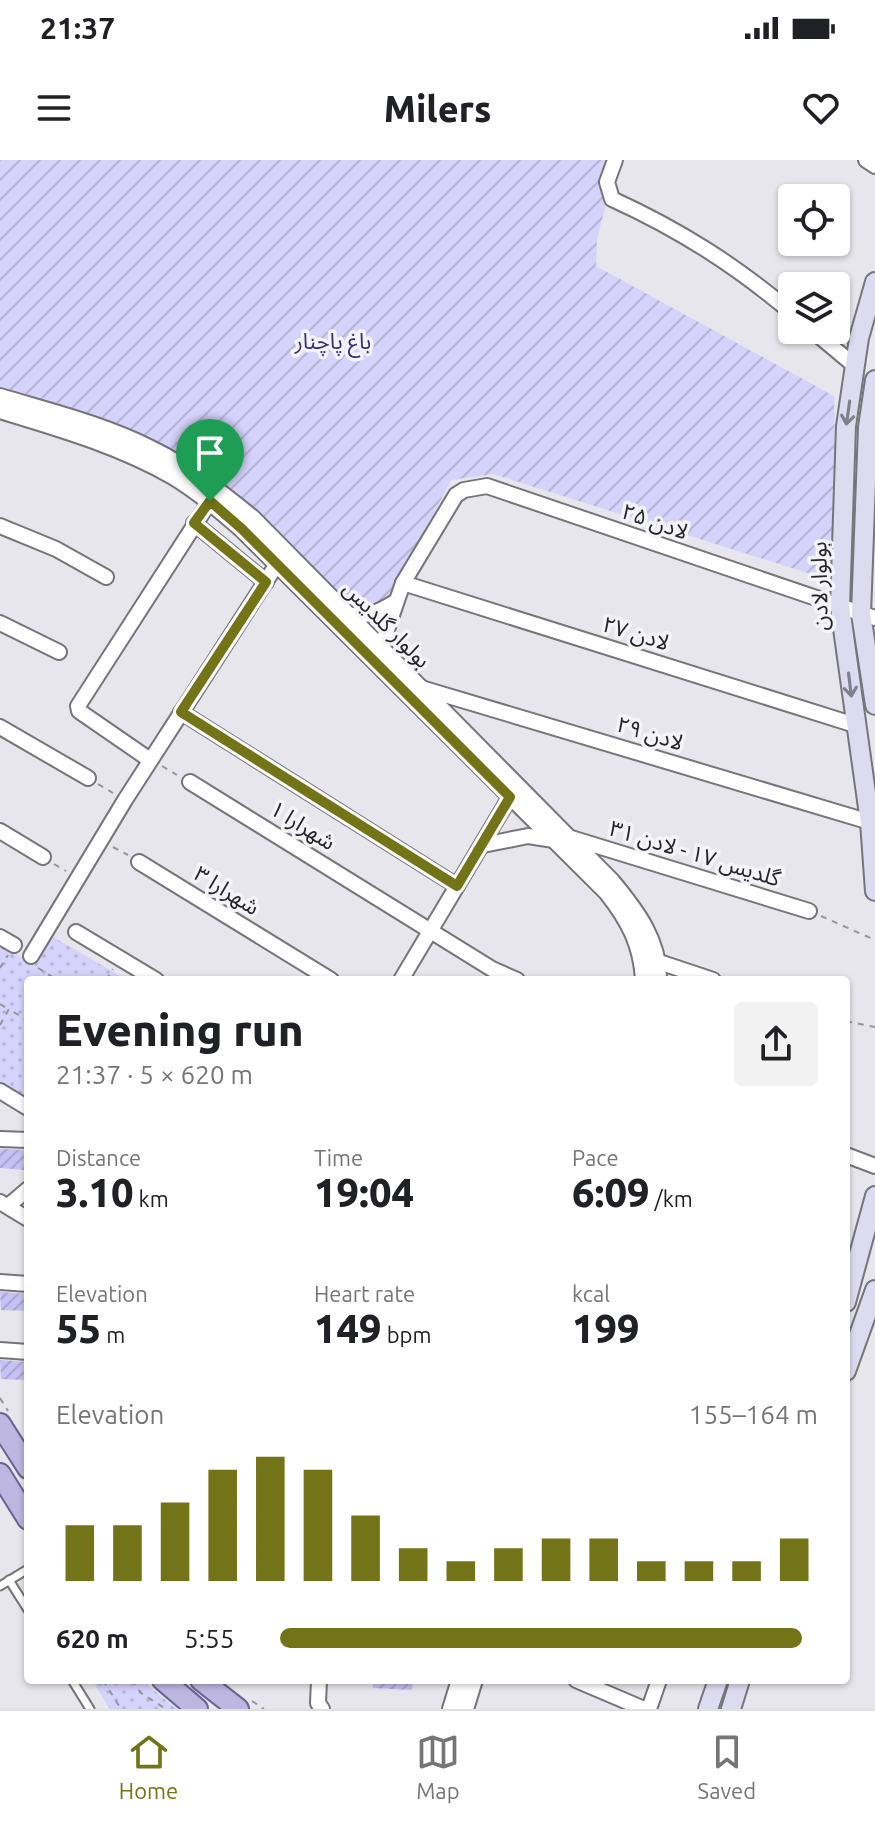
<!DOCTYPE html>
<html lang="en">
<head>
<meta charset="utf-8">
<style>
  body { margin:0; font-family:Ubuntu,"Noto Sans Arabic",sans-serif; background:#f2f2f2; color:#202124; height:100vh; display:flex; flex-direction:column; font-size:30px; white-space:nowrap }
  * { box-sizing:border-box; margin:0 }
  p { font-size:26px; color:#757577 }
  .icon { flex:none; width:44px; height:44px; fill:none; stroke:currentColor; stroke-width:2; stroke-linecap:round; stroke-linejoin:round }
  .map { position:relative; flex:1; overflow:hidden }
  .details { position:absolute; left:24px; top:816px; width:826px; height:708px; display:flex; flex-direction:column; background:#fff; border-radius:8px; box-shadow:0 2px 6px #0004 }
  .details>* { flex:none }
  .buttons { position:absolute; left:778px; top:24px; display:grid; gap:16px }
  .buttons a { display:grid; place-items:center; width:72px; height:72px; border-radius:8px; background:#fff; box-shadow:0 2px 6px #0004; font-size:40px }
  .pin { position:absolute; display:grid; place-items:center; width:68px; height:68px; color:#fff; margin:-82px -34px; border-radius:50% 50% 50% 0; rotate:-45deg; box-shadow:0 0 8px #0007 }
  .pin .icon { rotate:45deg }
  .round { display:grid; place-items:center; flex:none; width:84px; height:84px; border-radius:8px; background:#f2f2f2 }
  .headline { display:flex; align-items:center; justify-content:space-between; height:136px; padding:0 32px }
  h1 { font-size:44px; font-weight:800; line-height:60px }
  .figures { display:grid; grid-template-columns:repeat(3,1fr); gap:12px; height:136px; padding:8px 32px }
  .figures div { display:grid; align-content:center }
  .figures b { font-size:40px; font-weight:800 }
  .figures small { font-size:22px; font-weight:400 }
  .figures p { font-size:22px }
  .chart { height:224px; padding:16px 32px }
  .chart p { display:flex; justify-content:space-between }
  .chart svg { width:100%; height:144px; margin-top:8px; stroke:#737318; stroke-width:6 }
  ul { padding:0 32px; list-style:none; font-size:26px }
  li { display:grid; grid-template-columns:128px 96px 1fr; align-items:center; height:60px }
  li i { height:20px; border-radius:10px; background:#737318 }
  .status { display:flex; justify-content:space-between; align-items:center; height:56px; padding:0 40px; background:#fff; direction:ltr }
  .status svg { height:22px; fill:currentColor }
  header { display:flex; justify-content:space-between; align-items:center; height:104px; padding:0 32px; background:#fff; font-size:36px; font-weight:800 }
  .tabs { display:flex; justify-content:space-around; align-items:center; height:112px; border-top:2px solid #e0e0e0; background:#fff; font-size:22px; color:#757577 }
  .tabs a { display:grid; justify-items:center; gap:4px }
  .tabs .on { color:#737318 }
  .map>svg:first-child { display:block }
  .grass { fill:url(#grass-dots) }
  .garden { fill:url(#garden-furrows) }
  .building { fill:url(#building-hatch) }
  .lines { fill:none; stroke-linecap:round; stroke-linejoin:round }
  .service-casing { stroke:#75757a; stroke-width:11 }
  .minor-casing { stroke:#75757a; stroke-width:18 }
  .tertiary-casing { stroke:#75757a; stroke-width:20 }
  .secondary-casing { stroke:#75757a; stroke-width:22 }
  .primary-casing { stroke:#6a6492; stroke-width:24 }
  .path { stroke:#96969a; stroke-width:2; stroke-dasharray:6 6; stroke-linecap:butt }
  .service { stroke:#fff; stroke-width:7 }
  .minor { stroke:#fff; stroke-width:14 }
  .tertiary { stroke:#fff; stroke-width:16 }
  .secondary { stroke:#dddbef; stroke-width:18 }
  .primary { stroke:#bcb6e0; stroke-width:20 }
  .oneway { stroke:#82808c }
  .route-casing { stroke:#fff; stroke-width:16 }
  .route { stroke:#737318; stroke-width:10 }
  .labels { text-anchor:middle; stroke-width:7; stroke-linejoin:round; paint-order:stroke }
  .park-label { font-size:22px; fill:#3d2b77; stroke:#f3f3f9 }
  .street-label { font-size:22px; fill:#262628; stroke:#f3f3f9 }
</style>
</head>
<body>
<div class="status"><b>21:37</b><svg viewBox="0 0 49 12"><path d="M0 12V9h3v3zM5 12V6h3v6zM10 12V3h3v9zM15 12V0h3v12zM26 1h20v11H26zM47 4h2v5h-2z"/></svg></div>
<header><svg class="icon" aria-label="menu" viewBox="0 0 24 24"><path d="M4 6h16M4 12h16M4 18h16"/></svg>Milers<svg class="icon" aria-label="heart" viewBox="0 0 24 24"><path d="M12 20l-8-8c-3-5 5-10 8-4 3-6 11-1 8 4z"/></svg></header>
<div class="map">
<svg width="875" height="1549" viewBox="0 0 875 1549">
  <defs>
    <pattern id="grass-dots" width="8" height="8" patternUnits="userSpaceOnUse" patternTransform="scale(2)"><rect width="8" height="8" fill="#d5d2fb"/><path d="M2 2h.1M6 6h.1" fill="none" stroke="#b7b4d7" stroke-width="1.8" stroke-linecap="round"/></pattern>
    <pattern id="garden-furrows" width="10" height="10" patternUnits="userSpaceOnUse" patternTransform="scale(2)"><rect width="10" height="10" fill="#d5d2fb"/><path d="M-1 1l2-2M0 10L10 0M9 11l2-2" fill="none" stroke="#b7b4d7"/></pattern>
    <pattern id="building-hatch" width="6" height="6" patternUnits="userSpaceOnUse" patternTransform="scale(2)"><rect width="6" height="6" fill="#c6c0f5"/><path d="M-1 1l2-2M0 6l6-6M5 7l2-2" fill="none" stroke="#aaa5d2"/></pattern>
  </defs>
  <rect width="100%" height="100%" fill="#e6e6ec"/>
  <g class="grass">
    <polygon points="50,775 127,820 28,820 28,939 0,921 0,784 33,804"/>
    <polygon points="92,1520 141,1520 177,1549 110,1549"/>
  </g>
  <polygon class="garden" points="0,0 618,0 597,78 596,106 834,236 837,403 824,418 493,314 451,320 388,443 376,452 359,449 343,440 259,354 219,323 151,281 115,264 0,228"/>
  <g class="building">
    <polygon points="0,989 28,990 28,1007 25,1010 0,1008"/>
    <polygon points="0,1132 28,1134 28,1151 1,1150"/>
    <polygon points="0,1200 28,1202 28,1217 25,1217 25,1220 1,1219"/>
    <polygon points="373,1520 413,1520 412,1530 373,1528"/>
  </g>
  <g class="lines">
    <g class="service-casing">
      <g id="service">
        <polyline points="9,1420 28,1450"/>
        <polyline points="0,1426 28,1409"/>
        <polyline points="72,1520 90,1549"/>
      </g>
    </g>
    <g class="minor-casing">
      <g id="minor">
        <path d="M615,0L607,22L612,39C680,70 735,105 792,153"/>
        <polyline points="866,0 875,6"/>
        <polyline points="812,170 855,206"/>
        <polyline points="194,363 266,422"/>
        <polyline points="0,366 56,389 106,417"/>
        <polyline points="403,423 855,565"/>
        <path d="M345,454C367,458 377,453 395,442"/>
        <polyline points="0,463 59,492"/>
        <polyline points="380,490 403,423 456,335 464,330 487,326 875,458"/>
        <polyline points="418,527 870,662"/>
        <polyline points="181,552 457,726"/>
        <polyline points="0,567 88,618"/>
        <polyline points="150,600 79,551 78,546 210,341"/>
        <polyline points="190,622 492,809 517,820"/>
        <polyline points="0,671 43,697"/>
        <polyline points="568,677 809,751"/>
        <polyline points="483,685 528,676 554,680"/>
        <polyline points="139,702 331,820"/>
        <polyline points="76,772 156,820"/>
        <polyline points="0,777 14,785"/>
        <polyline points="31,796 125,640 277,404"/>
        <polyline points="656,801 713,820"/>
        <polyline points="401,820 510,637 518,628"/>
        <polyline points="0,931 28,948"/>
        <polyline points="0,979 28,980"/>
        <polyline points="846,995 875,1006"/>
        <polyline points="0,1042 28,1059"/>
        <polyline points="8,1046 28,1029"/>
        <polyline points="0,1122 28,1124"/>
        <polyline points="0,1190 28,1192"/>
        <polyline points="319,1520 318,1543 322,1549"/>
        <polyline points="576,1520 644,1549"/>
        <polyline points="649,1549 659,1520"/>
      </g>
    </g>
    <g class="tertiary-casing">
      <g id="tertiary">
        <path d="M0,237C50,252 104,265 151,289C188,307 220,332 252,358L612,722C636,751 659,781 658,820"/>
        <path d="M0,250C59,268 119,285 173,316C198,331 220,350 242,369L607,732C629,760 642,784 644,820"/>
        <polyline points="451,1549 460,1520"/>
        <polyline points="465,1549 474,1520"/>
      </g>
    </g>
    <g class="secondary-casing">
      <g id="secondary">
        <polyline points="875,122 859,178 846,266 840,447 870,662 875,731"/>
        <polyline points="875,220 868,267 861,454 875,545"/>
        <polyline points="846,1142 875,1036"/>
        <polyline points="846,1211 875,1130"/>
        <polyline points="708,1549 718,1520"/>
        <polyline points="731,1549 740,1520"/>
      </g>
    </g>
    <g class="primary-casing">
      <g id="primary">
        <polyline points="0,1264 28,1308"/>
        <polyline points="0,1314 28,1359"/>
        <polyline points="163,1520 197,1549"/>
        <polyline points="201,1520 238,1549"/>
      </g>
    </g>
    <g class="path">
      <polyline points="162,606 177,615"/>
      <polyline points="98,624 113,633"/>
      <polyline points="113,687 128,695"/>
      <polyline points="54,704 66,711"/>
      <polyline points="821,756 875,780"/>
      <polyline points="0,808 8,795"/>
      <polyline points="38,808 57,820"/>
      <polyline points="106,820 113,809"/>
      <polyline points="0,844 8,849"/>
      <polyline points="846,861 875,867"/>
      <polyline points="0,865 9,849 28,861"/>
      <polyline points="0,1238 8,1251"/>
      <polyline points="103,1520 121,1549"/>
      <polyline points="132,1520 141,1533 166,1549"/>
      <polyline points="252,1541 264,1549"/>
    </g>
    <use href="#service" class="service"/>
    <use href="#minor" class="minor"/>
    <use href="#tertiary" class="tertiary"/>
    <use href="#secondary" class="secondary"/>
    <use href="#primary" class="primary"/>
  </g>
  <defs><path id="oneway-shaft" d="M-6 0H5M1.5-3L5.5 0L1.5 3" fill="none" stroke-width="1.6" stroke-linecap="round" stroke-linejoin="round" transform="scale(2)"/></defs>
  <g class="oneway">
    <use href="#oneway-shaft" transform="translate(848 253) rotate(98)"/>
    <use href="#oneway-shaft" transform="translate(850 525) rotate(83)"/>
  </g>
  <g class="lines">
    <g class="route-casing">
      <polygon id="route" points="210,341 242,369 510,637 457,726 181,552 266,422 194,363"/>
    </g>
    <use href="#route" class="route"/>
  </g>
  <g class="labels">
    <g class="park-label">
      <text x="333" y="189">باغ پاچنار</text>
    </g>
    <g class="street-label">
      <text transform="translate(655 361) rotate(19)" y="8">لادن ۲۵</text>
      <text transform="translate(819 426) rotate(-91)" y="8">بولوار لادن</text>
      <text transform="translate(387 464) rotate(45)" y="8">بولوار گلدیس</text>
      <text transform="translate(636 473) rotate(17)" y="8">لادن ۲۷</text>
      <text transform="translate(650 573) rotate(17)" y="8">لادن ۲۹</text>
      <text transform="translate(303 665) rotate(32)" y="8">شهرارا ۱</text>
      <text transform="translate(695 693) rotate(17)" y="8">گلدیس ۱۷ - لادن ۳۱</text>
      <text transform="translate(227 730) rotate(32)" y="8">شهرارا ۳</text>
    </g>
  </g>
</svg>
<div class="buttons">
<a><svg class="icon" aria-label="locate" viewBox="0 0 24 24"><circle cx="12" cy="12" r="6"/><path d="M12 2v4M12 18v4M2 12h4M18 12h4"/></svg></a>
<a><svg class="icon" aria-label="layers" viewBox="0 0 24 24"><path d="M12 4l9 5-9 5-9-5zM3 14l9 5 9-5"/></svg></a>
</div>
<div class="pin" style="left:210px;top:341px;background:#1e9e55"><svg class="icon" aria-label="arrive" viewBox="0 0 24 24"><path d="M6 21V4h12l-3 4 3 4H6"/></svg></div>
<section class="details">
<div class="headline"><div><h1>Evening run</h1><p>21:37 · 5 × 620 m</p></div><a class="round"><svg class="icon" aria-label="share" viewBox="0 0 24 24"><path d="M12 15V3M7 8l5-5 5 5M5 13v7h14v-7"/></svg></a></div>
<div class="figures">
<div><p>Distance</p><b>3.10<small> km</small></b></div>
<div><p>Time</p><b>19:04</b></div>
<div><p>Pace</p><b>6:09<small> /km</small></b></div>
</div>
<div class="figures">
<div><p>Elevation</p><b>55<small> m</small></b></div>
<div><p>Heart rate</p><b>149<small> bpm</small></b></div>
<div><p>kcal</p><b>199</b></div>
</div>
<div class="chart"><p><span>Elevation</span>155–164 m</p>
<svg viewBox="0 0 160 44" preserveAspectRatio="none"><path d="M5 44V27M15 44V27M25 44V20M35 44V10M45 44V6M55 44V10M65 44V24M75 44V34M85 44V38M95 44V34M105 44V31M115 44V31M125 44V38M135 44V38M145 44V38M155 44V31"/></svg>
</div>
<ul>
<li><b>620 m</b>5:55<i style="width:97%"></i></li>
</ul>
</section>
</div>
<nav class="tabs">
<a class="on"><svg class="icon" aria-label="home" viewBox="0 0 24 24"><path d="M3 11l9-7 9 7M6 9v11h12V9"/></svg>Home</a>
<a><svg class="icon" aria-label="map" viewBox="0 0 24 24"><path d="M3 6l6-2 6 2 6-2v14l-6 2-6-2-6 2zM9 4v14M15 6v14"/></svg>Map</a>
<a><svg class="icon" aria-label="saved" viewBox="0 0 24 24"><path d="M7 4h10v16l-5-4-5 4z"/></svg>Saved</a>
</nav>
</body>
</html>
